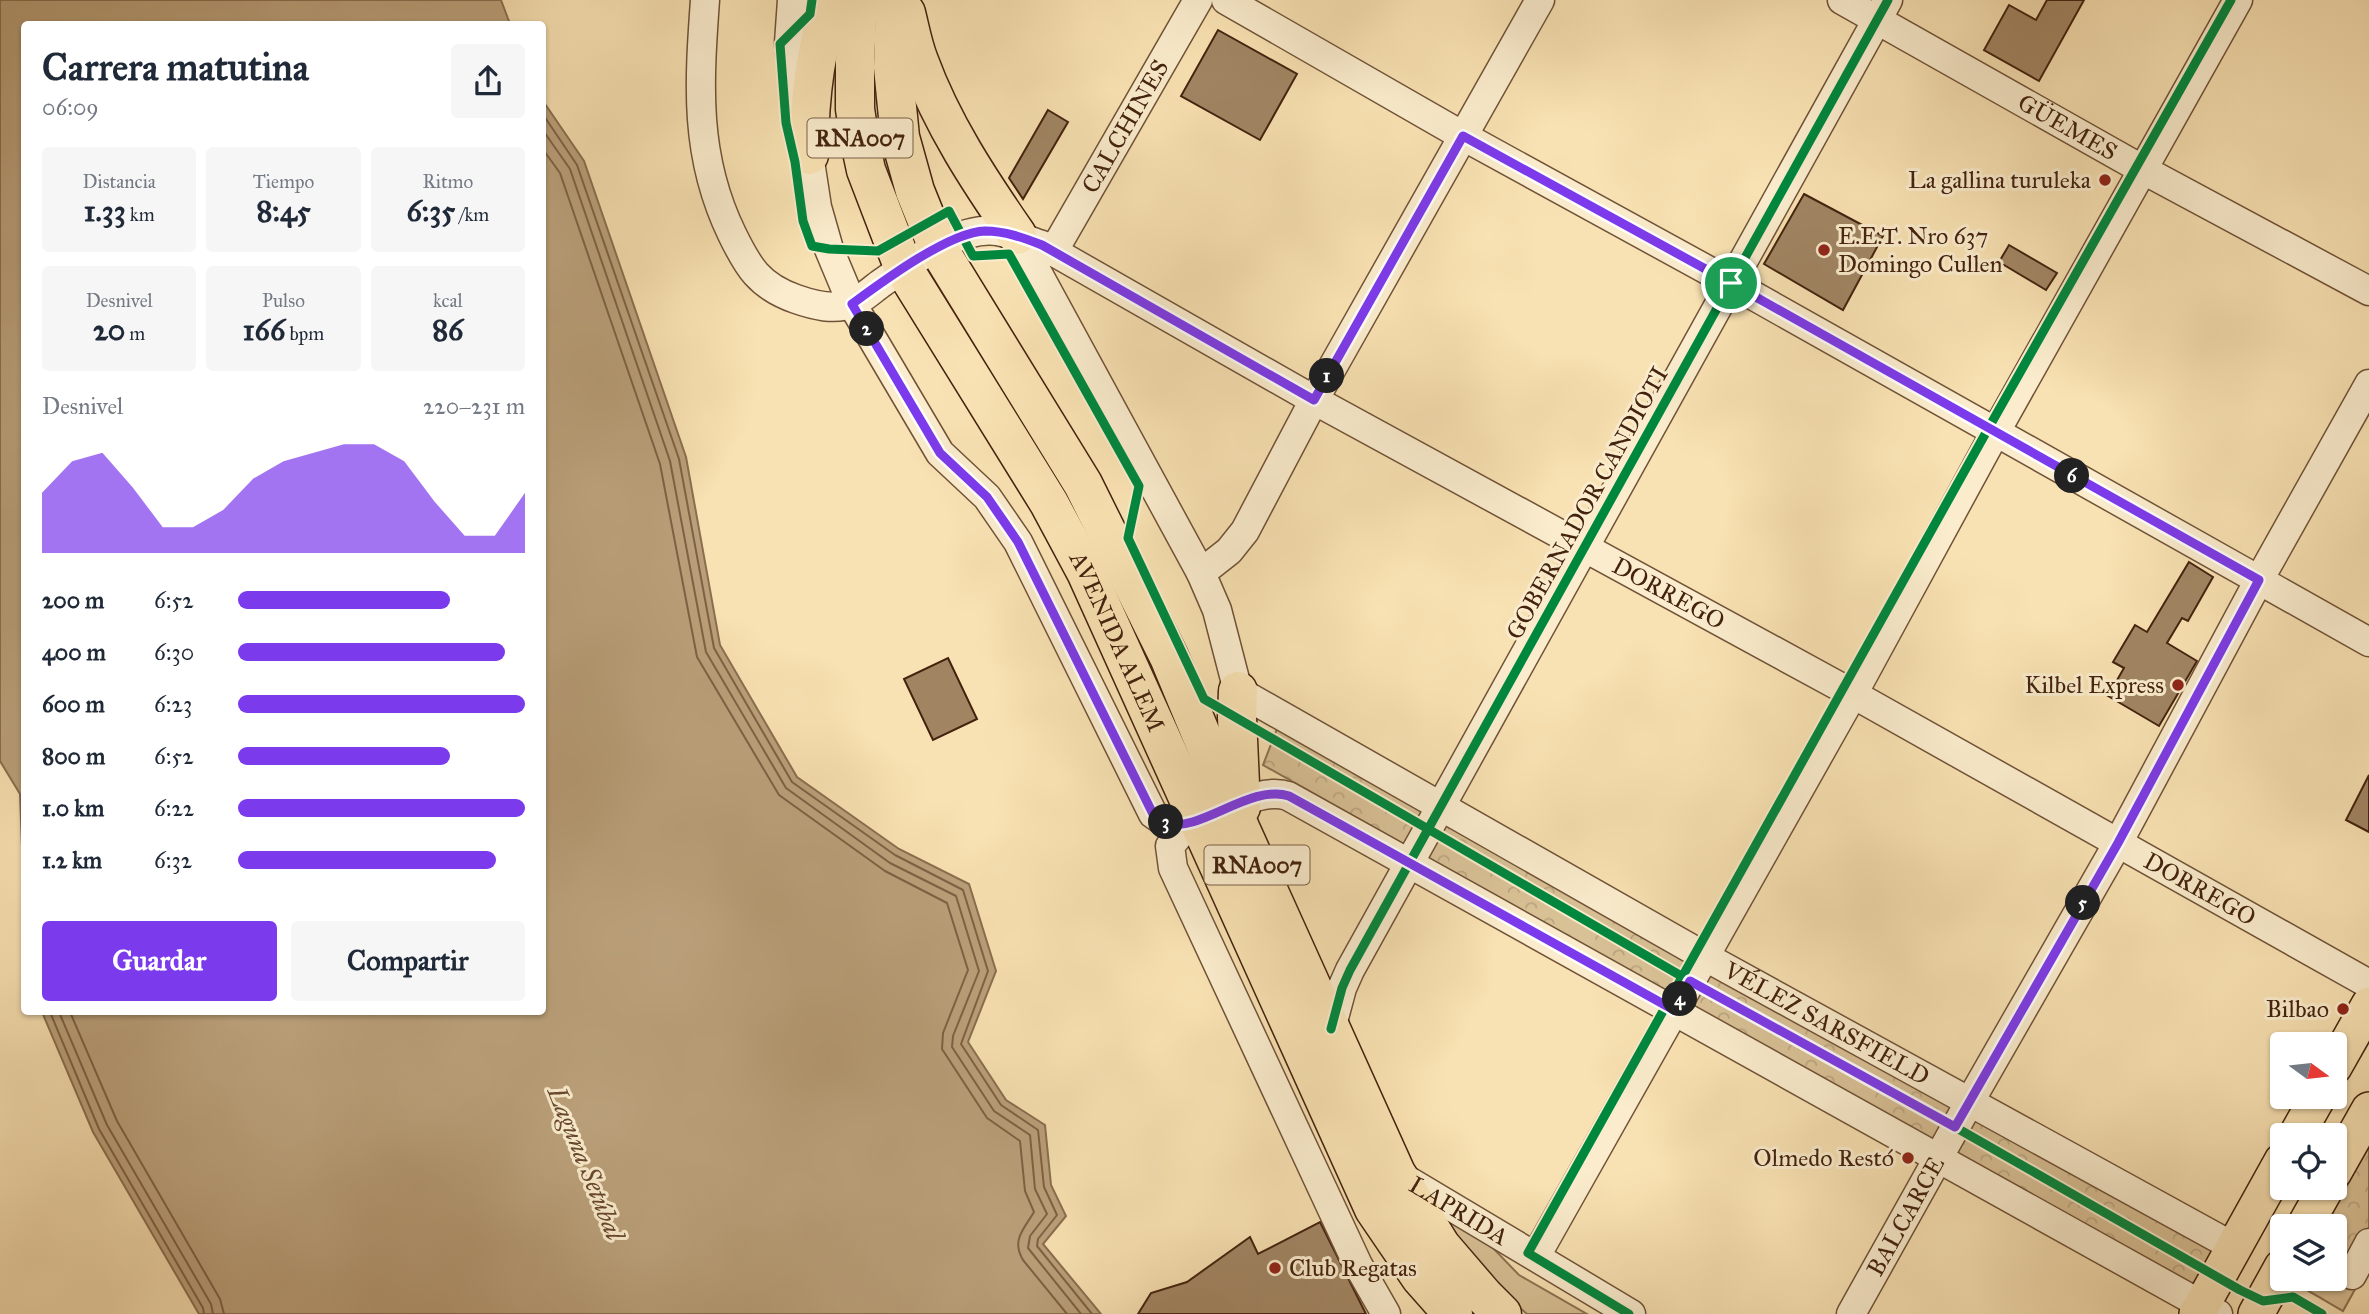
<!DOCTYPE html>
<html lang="es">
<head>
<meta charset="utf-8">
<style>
  body { margin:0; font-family:"IM FELL Great Primer",serif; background:#f6f6f7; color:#1f2937; height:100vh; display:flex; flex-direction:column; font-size:26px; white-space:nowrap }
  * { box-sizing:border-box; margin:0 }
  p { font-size:23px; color:#747a83 }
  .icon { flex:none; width:38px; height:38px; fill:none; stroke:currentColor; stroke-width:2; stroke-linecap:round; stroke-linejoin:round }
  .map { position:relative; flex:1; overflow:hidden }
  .side { position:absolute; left:21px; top:21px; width:525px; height:994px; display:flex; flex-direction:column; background:#fff; border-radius:7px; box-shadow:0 2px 5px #0004 }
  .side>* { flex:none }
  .needle { width:46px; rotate:105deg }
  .buttons { position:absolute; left:2270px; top:1032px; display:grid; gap:14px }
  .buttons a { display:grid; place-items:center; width:77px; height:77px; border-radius:7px; background:#fff; box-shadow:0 2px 5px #0004; font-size:35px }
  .pin { position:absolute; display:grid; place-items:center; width:60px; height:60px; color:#fff; margin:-30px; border:4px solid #fff; border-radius:50%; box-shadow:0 2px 7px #0007 }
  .km { position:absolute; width:35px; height:35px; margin:-18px; border-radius:50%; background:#222; color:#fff; font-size:19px; line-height:35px; text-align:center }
  .round { display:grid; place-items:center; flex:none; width:74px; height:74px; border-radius:7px; background:#f6f6f7 }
  .headline { display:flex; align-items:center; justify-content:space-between; height:119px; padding:0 21px }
  h1 { font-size:38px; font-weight:700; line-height:52px }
  .metrics { display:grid; grid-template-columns:repeat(3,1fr); gap:10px; height:119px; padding:7px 21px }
  .metrics div { display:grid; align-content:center; border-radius:7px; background:#f6f6f7; text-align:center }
  .metrics b { font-size:30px; font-weight:700 }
  .metrics small { font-size:19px; font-weight:400 }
  .metrics p { font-size:19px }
  .chart { height:196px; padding:14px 21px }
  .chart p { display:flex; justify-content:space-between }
  .chart svg { width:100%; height:126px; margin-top:7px; fill:#7c3aed; opacity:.7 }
  .button { display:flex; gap:14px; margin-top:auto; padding:14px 21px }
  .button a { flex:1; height:80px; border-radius:7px; background:#7c3aed; color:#fff; font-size:28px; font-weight:700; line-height:80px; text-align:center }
  .button a+a { background:#f6f6f7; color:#1f2937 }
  ul { padding:0 21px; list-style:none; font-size:23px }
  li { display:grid; grid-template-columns:112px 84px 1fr; align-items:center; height:52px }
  li i { height:18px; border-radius:9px; background:#7c3aed }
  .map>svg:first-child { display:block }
  .green { fill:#d9c196; stroke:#8e7252; stroke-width:2 }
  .forest { fill:url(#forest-crowns); stroke:#8e7252; stroke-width:2 }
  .water { fill:#baa07a; stroke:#8a6e4f; stroke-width:2 }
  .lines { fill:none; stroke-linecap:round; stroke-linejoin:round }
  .shore { stroke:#7e6144; stroke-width:2 }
  .building { fill:#a18563; stroke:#43220e; stroke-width:2 }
  .minor-casing { stroke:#705237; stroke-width:31 }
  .major-casing { stroke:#43220e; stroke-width:38 }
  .highway-casing { stroke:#43220e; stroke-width:41 }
  .minor { stroke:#faeccd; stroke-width:28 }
  .major { stroke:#f8e1b2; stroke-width:35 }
  .highway { stroke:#f8e1b2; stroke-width:38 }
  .cycleway-casing { stroke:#faeccd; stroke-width:13 }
  .cycleway { stroke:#00873e; stroke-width:9 }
  .route-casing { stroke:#fff; stroke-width:14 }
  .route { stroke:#7c3aed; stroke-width:9 }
  .poi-dot { fill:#8f2418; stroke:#faeccd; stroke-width:2.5 }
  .labels { text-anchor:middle; stroke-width:6; stroke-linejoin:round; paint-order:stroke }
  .shield { fill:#faeccd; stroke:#7a5f47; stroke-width:2 }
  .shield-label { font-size:23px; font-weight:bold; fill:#43220e }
  .street-label { font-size:24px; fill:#43220e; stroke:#faeccd }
  .poi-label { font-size:24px; fill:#43220e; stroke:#faeccd; text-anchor:end }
  .water-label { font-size:26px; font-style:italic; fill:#67482e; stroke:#faeccd }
</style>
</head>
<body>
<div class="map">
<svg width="2369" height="1314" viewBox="0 0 2369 1314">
  <defs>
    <pattern id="forest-crowns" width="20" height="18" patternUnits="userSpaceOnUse" patternTransform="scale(1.75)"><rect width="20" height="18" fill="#d9c196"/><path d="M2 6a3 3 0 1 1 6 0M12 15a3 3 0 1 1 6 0" fill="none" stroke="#bba680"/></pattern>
  </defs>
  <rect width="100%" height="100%" fill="#f8e1b2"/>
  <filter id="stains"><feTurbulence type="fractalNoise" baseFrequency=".00286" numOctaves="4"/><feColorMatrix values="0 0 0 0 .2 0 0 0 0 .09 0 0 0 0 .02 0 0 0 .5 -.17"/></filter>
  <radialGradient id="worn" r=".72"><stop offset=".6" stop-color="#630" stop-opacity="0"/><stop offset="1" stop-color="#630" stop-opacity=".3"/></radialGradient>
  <path class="green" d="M1440,1210L1493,1248L1519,1275L1587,1314H1527C1489,1282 1466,1251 1440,1210Z"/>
  <g class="forest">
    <polygon points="1280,721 2216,1251 2193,1288 1263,765"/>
    <polygon points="2369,1144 2369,1264 2343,1311 2295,1283 2297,1279 2334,1279 2334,1227 2325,1227"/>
  </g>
  <g class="water">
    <polygon points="0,0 501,0 510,24 24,24 24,900 20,794 0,761"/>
    <polygon points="543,101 584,161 686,457 720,645 797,777 899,849 969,884 996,971 968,1042 1006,1100 1045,1125 1051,1185 1066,1216 1043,1244 1101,1314 199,1314 93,1132 42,1012 542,1012"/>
  </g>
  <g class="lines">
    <g class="shore">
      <polyline points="542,113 577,165 679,459 714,648 792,782 895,855 963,890 988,971 961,1044 1001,1105 1038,1130 1044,1187 1057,1215 1038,1239 1037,1246 1092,1314"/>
      <polyline points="542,129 570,169 670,461 706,652 786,788 890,863 956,896 979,971 953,1036 952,1047 994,1111 1030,1135 1035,1189 1047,1214 1030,1236 1028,1248 1081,1314"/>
      <path d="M542,148L560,173L660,464L697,657L779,795L885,871L947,903L968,970L943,1033L942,1049L987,1118L1020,1141L1025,1191L1034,1212C1024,1229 1011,1240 1023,1260L1067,1314"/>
      <polyline points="50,1012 99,1129 203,1308 204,1314"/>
      <polyline points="59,1012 107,1125 211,1304 213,1314"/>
      <polyline points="70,1012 117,1121 220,1299 224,1314"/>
    </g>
  </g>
  <g class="building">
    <polygon points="2047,0 2084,0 2039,81 1984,50 2009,5 2036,20"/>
    <polygon points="1218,30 1297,74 1260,140 1181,96"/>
    <polygon points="1048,110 1068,122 1023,199 1009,178"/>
    <polygon points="1804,194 1883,236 1843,310 1764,264"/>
    <polygon points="2009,245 2057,273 2046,290 1999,262"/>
    <polygon points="2189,562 2213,577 2188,621 2182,618 2167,643 2197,661 2159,726 2108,696 2124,668 2113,662 2135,625 2147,632"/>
    <polygon points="948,658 977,719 933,740 904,679"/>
    <polygon points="2369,775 2369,832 2346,820"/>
    <polygon points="1320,1222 1366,1314 1138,1314 1151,1293 1187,1282 1250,1237 1258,1254"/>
  </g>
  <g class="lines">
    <g class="minor-casing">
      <g id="minor">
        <path id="s1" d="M705,0C699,84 694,156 732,234C748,267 759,286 796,299C813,305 835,311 853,303C863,299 874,288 883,282C913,261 959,226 997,231C1013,234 1027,240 1042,245L1314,400L1844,689L2369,984"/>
        <path d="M792,0L789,43L797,120L809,155L817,207L829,249L852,304L940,453L987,497L1018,542L1153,814C1158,817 1162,821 1167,823C1198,834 1251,783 1288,796L2218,1314"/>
        <polyline points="1226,0 1463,136 1731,283 2369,642"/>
        <path id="s2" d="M1842,0L2138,167L2369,291"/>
        <path id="s3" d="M1017,235L1201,573L1217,610L1238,691L1704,956L2234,1247"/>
        <path id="s4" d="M1053,252L1198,0"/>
        <polyline points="1201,573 1229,551 1245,531 1314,400 1540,0"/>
        <polyline points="1189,823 1170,846 1173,868 1358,1265 1386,1314"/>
        <polyline points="1331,1029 1342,988 1350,970 1888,0"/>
        <path id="s5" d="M1402,1177L1631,1314"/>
        <polyline points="1536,1256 1853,694 1995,433 2238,0"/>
        <polyline points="2352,1275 2369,1243"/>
        <path id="s6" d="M1851,1314L1969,1103L2118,843L2259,580L2369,384"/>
      </g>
    </g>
    <g class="major-casing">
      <g id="major">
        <polyline points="2334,1067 2369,1005"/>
        <polyline points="2296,1136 2318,1097"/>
        <polyline points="2334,1172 2369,1110"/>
        <polyline points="2304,1227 2326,1188"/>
        <polyline points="2197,1314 2282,1161"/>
        <polyline points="2256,1314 2282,1267"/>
      </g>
    </g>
    <g class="highway-casing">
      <g id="highway">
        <path id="s7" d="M858,0L855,61V109L860,142L866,170L904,269L1049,503L1086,572L1374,1209L1421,1278L1453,1314"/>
        <polyline points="895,0 893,67 900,137 915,191 938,248 1083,484 1169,657 1241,830 1396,1173 1441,1246 1484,1296 1502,1314"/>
        <path d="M906,13C910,29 913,46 919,61C942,124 979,180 1017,235"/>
        <path d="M809,155C809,104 814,46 834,0"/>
        <polyline points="1238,691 1237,717 1241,807"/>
      </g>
    </g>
    <use href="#minor" class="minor"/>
    <use href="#major" class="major"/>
    <use href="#highway" class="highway"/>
    <g class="cycleway-casing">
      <g id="cycleway">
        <polyline points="812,0 810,14 780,44 786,123 795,162 803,221 812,246 829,249 878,251 949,211 973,256 1009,254 1139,486 1128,538 1204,699 1683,977 1955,1127 2240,1290 2263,1301 2293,1297 2322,1314"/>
        <polyline points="1331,1029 1342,988 1350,970 1888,0"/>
        <polyline points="1629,1314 1528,1253 1988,429 2231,0"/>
      </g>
    </g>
    <use href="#cycleway" class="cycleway"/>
  </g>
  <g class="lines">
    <g class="route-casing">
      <path id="route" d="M1463,136L1731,283L2259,580L2118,843L1955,1127L1690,981L1674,1010L1289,796C1251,783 1198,834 1167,823C1162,821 1158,817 1153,814L1018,542L987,497L940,453L852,304C882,282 949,232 985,231C1005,231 1024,238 1042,245L1314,400Z"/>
    </g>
    <use href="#route" class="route"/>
  </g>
  <g class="poi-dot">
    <circle cx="2105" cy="180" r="7"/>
    <circle cx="1824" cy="250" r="7"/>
    <circle cx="2178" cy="685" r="7"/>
    <circle cx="2343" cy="1009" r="7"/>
    <circle cx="1908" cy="1158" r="7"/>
    <circle cx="1275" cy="1268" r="7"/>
  </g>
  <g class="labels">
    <g class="shield">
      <rect x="807.5" y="118.5" width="105" height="39" rx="5"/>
      <rect x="1204.5" y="845.5" width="105" height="39" rx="5"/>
    </g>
    <g class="shield-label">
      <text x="860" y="146">RNA007</text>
      <text x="1257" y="873">RNA007</text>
    </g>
    <g class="street-label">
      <text dy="8" stroke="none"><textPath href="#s4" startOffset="145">CALCHINES</textPath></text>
      <text dy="8" stroke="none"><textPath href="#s2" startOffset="259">GÜEMES</textPath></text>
      <text transform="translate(1587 503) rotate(-61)" y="8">GOBERNADOR CANDIOTI</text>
      <text dy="8" stroke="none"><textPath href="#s1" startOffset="1320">DORREGO</textPath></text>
      <text dy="8" stroke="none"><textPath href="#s7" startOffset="707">AVENIDA ALEM</textPath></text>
      <text dy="8" stroke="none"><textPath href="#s1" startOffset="1928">DORREGO</textPath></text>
      <text dy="8" stroke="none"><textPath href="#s3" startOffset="1185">VÉLEZ SARSFIELD</textPath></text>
      <text dy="8" stroke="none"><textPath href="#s5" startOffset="66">LAPRIDA</textPath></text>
      <text dy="8" stroke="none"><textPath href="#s6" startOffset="112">BALCARCE</textPath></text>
    </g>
    <g class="poi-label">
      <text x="2091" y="188">La gallina turuleka</text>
      <text x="1838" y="244" text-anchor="start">E.E.T. Nro 637<tspan x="1838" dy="28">Domingo Cullen</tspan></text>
      <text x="2164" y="693">Kilbel Express</text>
      <text x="2329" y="1017">Bilbao</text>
      <text x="1894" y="1166">Olmedo Restó</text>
      <text x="1289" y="1276" text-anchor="start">Club Regatas</text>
    </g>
    <g class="water-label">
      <text transform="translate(586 1163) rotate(68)" y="9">Laguna Setúbal</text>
    </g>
  </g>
  <rect width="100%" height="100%" filter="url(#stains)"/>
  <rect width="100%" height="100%" fill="url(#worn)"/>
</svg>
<div class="buttons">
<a><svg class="needle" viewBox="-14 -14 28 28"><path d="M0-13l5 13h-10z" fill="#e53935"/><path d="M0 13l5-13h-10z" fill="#747a83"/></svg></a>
<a><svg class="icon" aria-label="locate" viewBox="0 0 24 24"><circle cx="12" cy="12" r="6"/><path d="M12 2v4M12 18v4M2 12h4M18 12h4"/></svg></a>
<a><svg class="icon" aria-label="layers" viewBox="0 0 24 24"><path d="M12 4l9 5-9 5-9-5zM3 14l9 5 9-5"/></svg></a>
</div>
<div class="pin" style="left:1731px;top:283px;background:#1e9e55"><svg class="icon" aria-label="arrive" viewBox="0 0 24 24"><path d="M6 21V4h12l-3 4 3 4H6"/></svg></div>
<b class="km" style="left:1327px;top:376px">1</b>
<b class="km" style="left:867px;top:329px">2</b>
<b class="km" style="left:1166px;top:822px">3</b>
<b class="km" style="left:1680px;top:999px">4</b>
<b class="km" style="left:2083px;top:903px">5</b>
<b class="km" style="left:2072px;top:476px">6</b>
<section class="side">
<div class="headline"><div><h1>Carrera matutina</h1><p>06:09</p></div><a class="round"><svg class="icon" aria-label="share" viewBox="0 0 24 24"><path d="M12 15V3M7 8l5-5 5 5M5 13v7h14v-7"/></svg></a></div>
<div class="metrics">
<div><p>Distancia</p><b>1.33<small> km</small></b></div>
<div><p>Tiempo</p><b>8:45</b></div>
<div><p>Ritmo</p><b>6:35<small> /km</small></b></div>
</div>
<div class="metrics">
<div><p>Desnivel</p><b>20<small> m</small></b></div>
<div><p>Pulso</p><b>166<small> bpm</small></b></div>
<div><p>kcal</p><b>86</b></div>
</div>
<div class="chart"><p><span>Desnivel</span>220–231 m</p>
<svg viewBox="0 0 160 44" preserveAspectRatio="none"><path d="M0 44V23L10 12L20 9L30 21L40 35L50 35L60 29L70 18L80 12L90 9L100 6L110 6L120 12L130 26L140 38L150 38L160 23V44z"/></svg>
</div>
<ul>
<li><b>200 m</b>6:52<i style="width:74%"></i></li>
<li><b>400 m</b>6:30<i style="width:93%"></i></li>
<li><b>600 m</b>6:23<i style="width:100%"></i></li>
<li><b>800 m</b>6:52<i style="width:74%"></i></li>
<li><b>1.0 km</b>6:22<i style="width:100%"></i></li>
<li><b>1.2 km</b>6:32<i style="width:90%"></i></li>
</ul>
<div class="button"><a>Guardar</a><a>Compartir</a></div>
</section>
</div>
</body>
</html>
